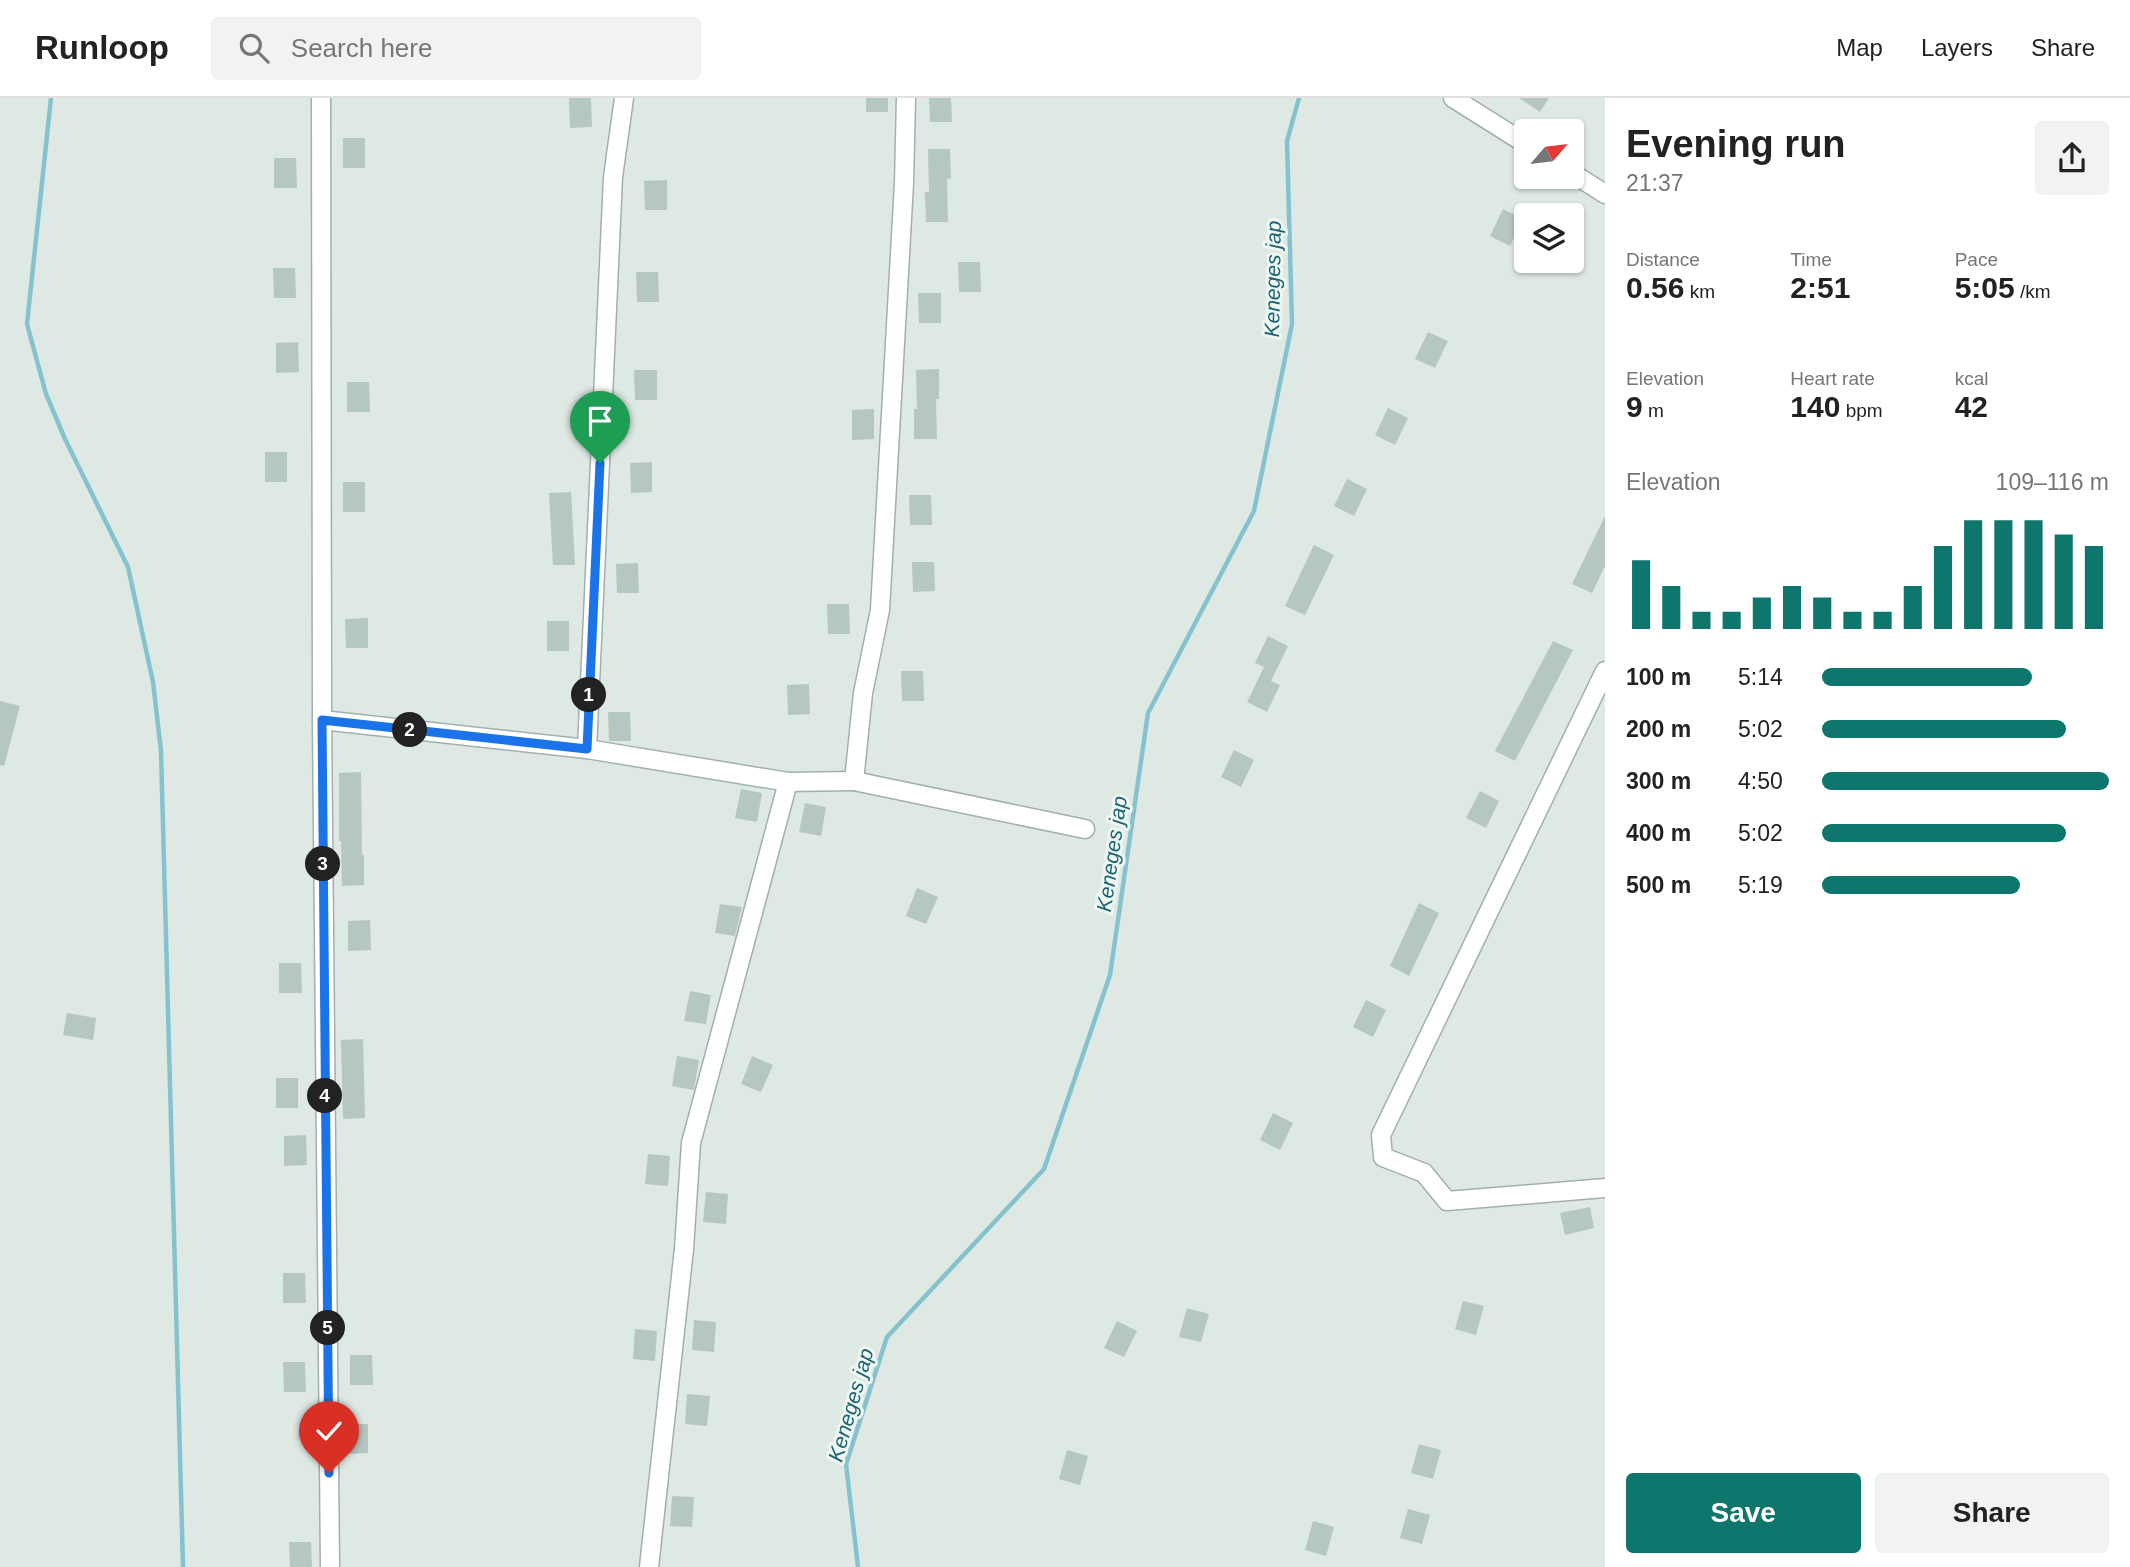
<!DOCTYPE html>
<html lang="en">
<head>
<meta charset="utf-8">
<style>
  body { margin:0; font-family:Arial,sans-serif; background:#f2f2f2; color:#222; height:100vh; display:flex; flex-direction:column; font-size:26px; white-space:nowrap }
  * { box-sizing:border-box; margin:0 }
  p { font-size:23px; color:#767676 }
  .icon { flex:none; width:38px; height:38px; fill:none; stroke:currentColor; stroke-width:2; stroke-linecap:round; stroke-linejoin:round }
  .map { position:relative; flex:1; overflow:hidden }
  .details { display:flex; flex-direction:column; background:#fff; width:525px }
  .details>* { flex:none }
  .needle { width:46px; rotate:62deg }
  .fabs { position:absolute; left:1514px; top:21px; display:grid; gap:14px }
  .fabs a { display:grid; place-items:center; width:70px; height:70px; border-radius:7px; background:#fff; box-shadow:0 2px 5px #0004; font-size:35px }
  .pin { position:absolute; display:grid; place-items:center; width:60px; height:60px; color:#fff; margin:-72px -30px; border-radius:50% 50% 50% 0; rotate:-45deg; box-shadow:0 0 7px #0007 }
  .pin .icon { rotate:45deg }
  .km { position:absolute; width:35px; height:35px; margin:-18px; border-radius:50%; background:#222; color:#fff; font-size:19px; line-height:35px; text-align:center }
  .round { display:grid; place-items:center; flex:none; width:74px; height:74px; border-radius:7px; background:#f2f2f2 }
  .head { display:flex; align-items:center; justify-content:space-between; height:119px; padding:0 21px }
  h1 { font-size:38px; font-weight:700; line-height:52px }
  .metrics { display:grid; grid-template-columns:repeat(3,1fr); gap:10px; height:119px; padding:7px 21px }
  .metrics div { display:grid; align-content:center }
  .metrics b { font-size:30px; font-weight:700 }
  .metrics small { font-size:19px; font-weight:400 }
  .metrics p { font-size:19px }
  .chart { height:196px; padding:14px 21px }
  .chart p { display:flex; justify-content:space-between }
  .chart svg { width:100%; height:126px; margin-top:7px; stroke:#0f766e; stroke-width:6 }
  .action { display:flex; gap:14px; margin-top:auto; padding:14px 21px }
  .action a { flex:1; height:80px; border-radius:7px; background:#0f766e; color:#fff; font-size:28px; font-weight:700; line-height:80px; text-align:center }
  .action a+a { background:#f2f2f2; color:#222 }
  ul { padding:0 21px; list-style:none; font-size:23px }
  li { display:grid; grid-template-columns:112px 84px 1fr; align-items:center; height:52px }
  li i { height:18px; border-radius:9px; background:#0f766e }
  header { display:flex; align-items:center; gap:42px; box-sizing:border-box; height:98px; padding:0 35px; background:#fff; border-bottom:2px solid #e0e0e0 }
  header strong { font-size:33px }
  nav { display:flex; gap:38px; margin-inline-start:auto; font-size:24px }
  .search { width:490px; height:63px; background:#f2f2f2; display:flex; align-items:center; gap:18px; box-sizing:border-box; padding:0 24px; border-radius:7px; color:#767676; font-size:26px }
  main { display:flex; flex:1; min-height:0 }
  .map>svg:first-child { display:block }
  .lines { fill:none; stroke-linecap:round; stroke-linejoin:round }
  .stream { stroke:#86c2ce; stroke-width:4.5 }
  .building { fill:#b6c6c0 }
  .minor-casing { stroke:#a1b0ab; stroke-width:21 }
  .minor { stroke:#fff; stroke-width:18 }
  .route-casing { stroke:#fff; stroke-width:14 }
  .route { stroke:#1a73e8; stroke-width:9 }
  .labels { text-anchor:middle; stroke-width:6; stroke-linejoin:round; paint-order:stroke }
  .water-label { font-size:21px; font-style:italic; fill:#1c6372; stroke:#eef6f2 }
</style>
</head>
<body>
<header>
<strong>Runloop</strong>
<div class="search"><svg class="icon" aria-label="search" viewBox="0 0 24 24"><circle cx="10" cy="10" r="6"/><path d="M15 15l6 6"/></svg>Search here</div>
<nav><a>Map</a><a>Layers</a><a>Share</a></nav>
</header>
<main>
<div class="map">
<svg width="1605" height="1469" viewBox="0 0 1605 1469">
  <rect width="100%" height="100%" fill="#dee9e4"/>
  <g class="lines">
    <g class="stream">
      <polyline points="51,0 27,226 46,296 65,341 128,469 153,584 161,653 183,1469"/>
      <polyline points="858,1469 846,1366 887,1239 1044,1071 1110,877 1148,615 1254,413 1292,226 1287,43 1299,0"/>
    </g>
  </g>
  <g class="building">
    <polygon points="569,0 591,0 592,29 570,30"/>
    <rect x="866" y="0" width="22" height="14"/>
    <polygon points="929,0 951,0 952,24 930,24"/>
    <polygon points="1519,0 1549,0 1540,14"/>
    <rect x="343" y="40" width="22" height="30"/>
    <polygon points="928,51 950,51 951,80 947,81 948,124 926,124 925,94 929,94"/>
    <polygon points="274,60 296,60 297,90 274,90"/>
    <polygon points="667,82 667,112 645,112 644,83"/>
    <polygon points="1503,111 1523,121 1510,148 1490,138"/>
    <polygon points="958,164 980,164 981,194 959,194"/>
    <polygon points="273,170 295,170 296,200 274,200"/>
    <polygon points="636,174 658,174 659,204 637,204"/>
    <polygon points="918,195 941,195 941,225 919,225"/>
    <polygon points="1428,234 1448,243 1435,270 1415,261"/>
    <polygon points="298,244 299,274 276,275 276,245"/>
    <polygon points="939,271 939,301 936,301 937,341 914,341 914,311 917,311 916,272"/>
    <polygon points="634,272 657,272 657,302 635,302"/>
    <polygon points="347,284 369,284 370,314 347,314"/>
    <polygon points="1388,310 1408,320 1395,347 1375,337"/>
    <polygon points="874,311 874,341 852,342 852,312"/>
    <rect x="265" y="354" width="22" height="30"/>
    <polygon points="652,364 652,394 631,395 630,365"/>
    <polygon points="1347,381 1367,391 1354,418 1334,408"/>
    <rect x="343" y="384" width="22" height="30"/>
    <polygon points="571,394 575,467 553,467 549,395"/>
    <polygon points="909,397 931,397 932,427 910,427"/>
    <polygon points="1605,418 1605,468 1592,495 1572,486"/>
    <polygon points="1314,447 1334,457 1305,517 1285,508"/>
    <polygon points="912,464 934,464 935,493 913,494"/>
    <polygon points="638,465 639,495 617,495 616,466"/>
    <polygon points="827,506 849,506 850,536 828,536"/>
    <polygon points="368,520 368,550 346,550 345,521"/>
    <rect x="547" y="523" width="22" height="30"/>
    <polygon points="1268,538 1288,548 1271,583 1280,587 1267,614 1247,604 1264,569 1255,565"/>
    <polygon points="1553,543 1573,552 1515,663 1495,653"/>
    <polygon points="901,573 923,573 924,603 902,603"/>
    <polygon points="809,586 810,616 788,617 787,587"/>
    <polygon points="0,603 20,608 4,668 0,667"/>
    <polygon points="608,614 630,614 631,643 609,643"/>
    <polygon points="1234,652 1254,662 1241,689 1221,679"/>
    <polygon points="361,674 362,757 364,757 364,787 342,788 341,743 339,743 339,675"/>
    <polygon points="741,691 762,695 757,724 735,720"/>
    <polygon points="1480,693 1499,703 1486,730 1466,720"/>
    <polygon points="805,705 826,709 821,738 799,734"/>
    <polygon points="917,790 938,799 926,826 906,818"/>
    <polygon points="1419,805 1439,815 1409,878 1390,868"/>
    <polygon points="720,806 742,809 735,838 715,835"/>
    <polygon points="370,822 371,852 348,853 348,823"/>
    <polygon points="279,865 301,865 302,895 279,895"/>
    <polygon points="690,893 711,897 706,926 684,923"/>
    <polygon points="1366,902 1386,912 1373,939 1353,929"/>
    <polygon points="67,915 96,920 93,942 63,937"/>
    <polygon points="363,941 365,1020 343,1021 341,942"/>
    <polygon points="677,958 699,962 694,992 672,988"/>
    <polygon points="752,958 773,967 761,994 741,986"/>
    <rect x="276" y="980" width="22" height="30"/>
    <polygon points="1273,1015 1293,1025 1280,1052 1260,1042"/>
    <polygon points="306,1037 307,1067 284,1068 284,1038"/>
    <polygon points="648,1056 670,1058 668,1088 645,1086"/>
    <polygon points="706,1094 728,1096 726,1126 703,1124"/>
    <polygon points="1590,1109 1594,1130 1565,1137 1560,1115"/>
    <polygon points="283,1175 305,1175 306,1205 283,1205"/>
    <polygon points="1463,1203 1484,1208 1476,1237 1455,1231"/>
    <polygon points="1187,1210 1209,1216 1201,1244 1179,1239"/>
    <polygon points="694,1222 716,1224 714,1254 692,1252"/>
    <polygon points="1117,1223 1137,1233 1124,1259 1104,1250"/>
    <polygon points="635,1231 657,1233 655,1263 633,1261"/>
    <polygon points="350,1257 372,1257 373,1287 350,1287"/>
    <polygon points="283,1264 305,1264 306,1294 284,1294"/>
    <polygon points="687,1296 710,1298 707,1328 685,1326"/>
    <polygon points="345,1326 368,1326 368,1355 346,1356"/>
    <polygon points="1419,1346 1441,1352 1433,1381 1411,1375"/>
    <polygon points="1067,1352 1088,1358 1080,1387 1059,1381"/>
    <polygon points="672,1398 694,1399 692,1429 670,1428"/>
    <polygon points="1408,1411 1430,1417 1422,1446 1400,1440"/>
    <polygon points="1313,1423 1334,1429 1326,1458 1305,1452"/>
    <polygon points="289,1444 311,1444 312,1469 290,1469"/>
  </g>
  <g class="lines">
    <g class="minor-casing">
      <g id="minor">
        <polyline points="321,0 322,622 330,1469"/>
        <polyline points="906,0 904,85 880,512 863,595 854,683 1085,731"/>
        <polyline points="1453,0 1526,46"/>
        <polyline points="1572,75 1605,96"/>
        <polyline points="1605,573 1381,1037 1383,1059 1424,1075 1447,1103 1605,1090"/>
        <polyline points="322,622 587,651 788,684 854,683"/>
        <polyline points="587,651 613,79 624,0"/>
        <polyline points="649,1469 684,1151 691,1045 788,684"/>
      </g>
    </g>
    <use href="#minor" class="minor"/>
  </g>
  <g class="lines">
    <g class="route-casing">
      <polyline id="route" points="329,1375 322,622 587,651 600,365"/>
    </g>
    <use href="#route" class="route"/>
  </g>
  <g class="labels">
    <g class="water-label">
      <text transform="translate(1273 181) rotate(-89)" y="7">Keneges jap</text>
      <text transform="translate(1112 756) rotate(-82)" y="7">Keneges jap</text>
      <text transform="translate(851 1307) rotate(-74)" y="7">Keneges jap</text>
    </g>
  </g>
</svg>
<div class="fabs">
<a><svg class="needle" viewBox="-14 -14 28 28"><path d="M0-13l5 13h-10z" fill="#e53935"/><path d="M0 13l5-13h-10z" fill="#767676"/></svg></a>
<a><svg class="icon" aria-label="layers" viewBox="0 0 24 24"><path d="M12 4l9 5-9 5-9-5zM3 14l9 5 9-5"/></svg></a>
</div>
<div class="pin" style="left:600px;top:365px;background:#1e9e55"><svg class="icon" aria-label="arrive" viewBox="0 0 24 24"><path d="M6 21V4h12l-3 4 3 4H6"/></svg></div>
<div class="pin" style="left:329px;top:1375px;background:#d93025"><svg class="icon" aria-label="check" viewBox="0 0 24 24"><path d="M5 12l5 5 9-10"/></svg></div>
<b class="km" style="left:589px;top:597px">1</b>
<b class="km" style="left:410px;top:632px">2</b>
<b class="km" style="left:323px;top:766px">3</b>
<b class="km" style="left:325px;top:998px">4</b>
<b class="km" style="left:328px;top:1230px">5</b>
</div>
<section class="details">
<div class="head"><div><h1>Evening run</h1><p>21:37</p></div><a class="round"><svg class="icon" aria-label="share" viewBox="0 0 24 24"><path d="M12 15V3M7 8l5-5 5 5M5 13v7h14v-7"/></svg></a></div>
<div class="metrics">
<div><p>Distance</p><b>0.56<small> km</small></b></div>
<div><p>Time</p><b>2:51</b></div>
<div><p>Pace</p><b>5:05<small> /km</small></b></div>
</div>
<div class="metrics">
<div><p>Elevation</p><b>9<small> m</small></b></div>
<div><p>Heart rate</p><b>140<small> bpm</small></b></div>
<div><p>kcal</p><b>42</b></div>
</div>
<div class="chart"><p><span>Elevation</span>109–116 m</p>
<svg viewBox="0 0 160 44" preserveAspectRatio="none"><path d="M5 44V20M15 44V29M25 44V38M35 44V38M45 44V33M55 44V29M65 44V33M75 44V38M85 44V38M95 44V29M105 44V15M115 44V6M125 44V6M135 44V6M145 44V11M155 44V15"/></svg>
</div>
<ul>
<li><b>100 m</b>5:14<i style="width:73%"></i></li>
<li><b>200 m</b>5:02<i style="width:85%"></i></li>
<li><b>300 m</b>4:50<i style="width:100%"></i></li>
<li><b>400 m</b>5:02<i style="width:85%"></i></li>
<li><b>500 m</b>5:19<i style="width:69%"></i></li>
</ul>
<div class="action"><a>Save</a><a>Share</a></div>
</section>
</main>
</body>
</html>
